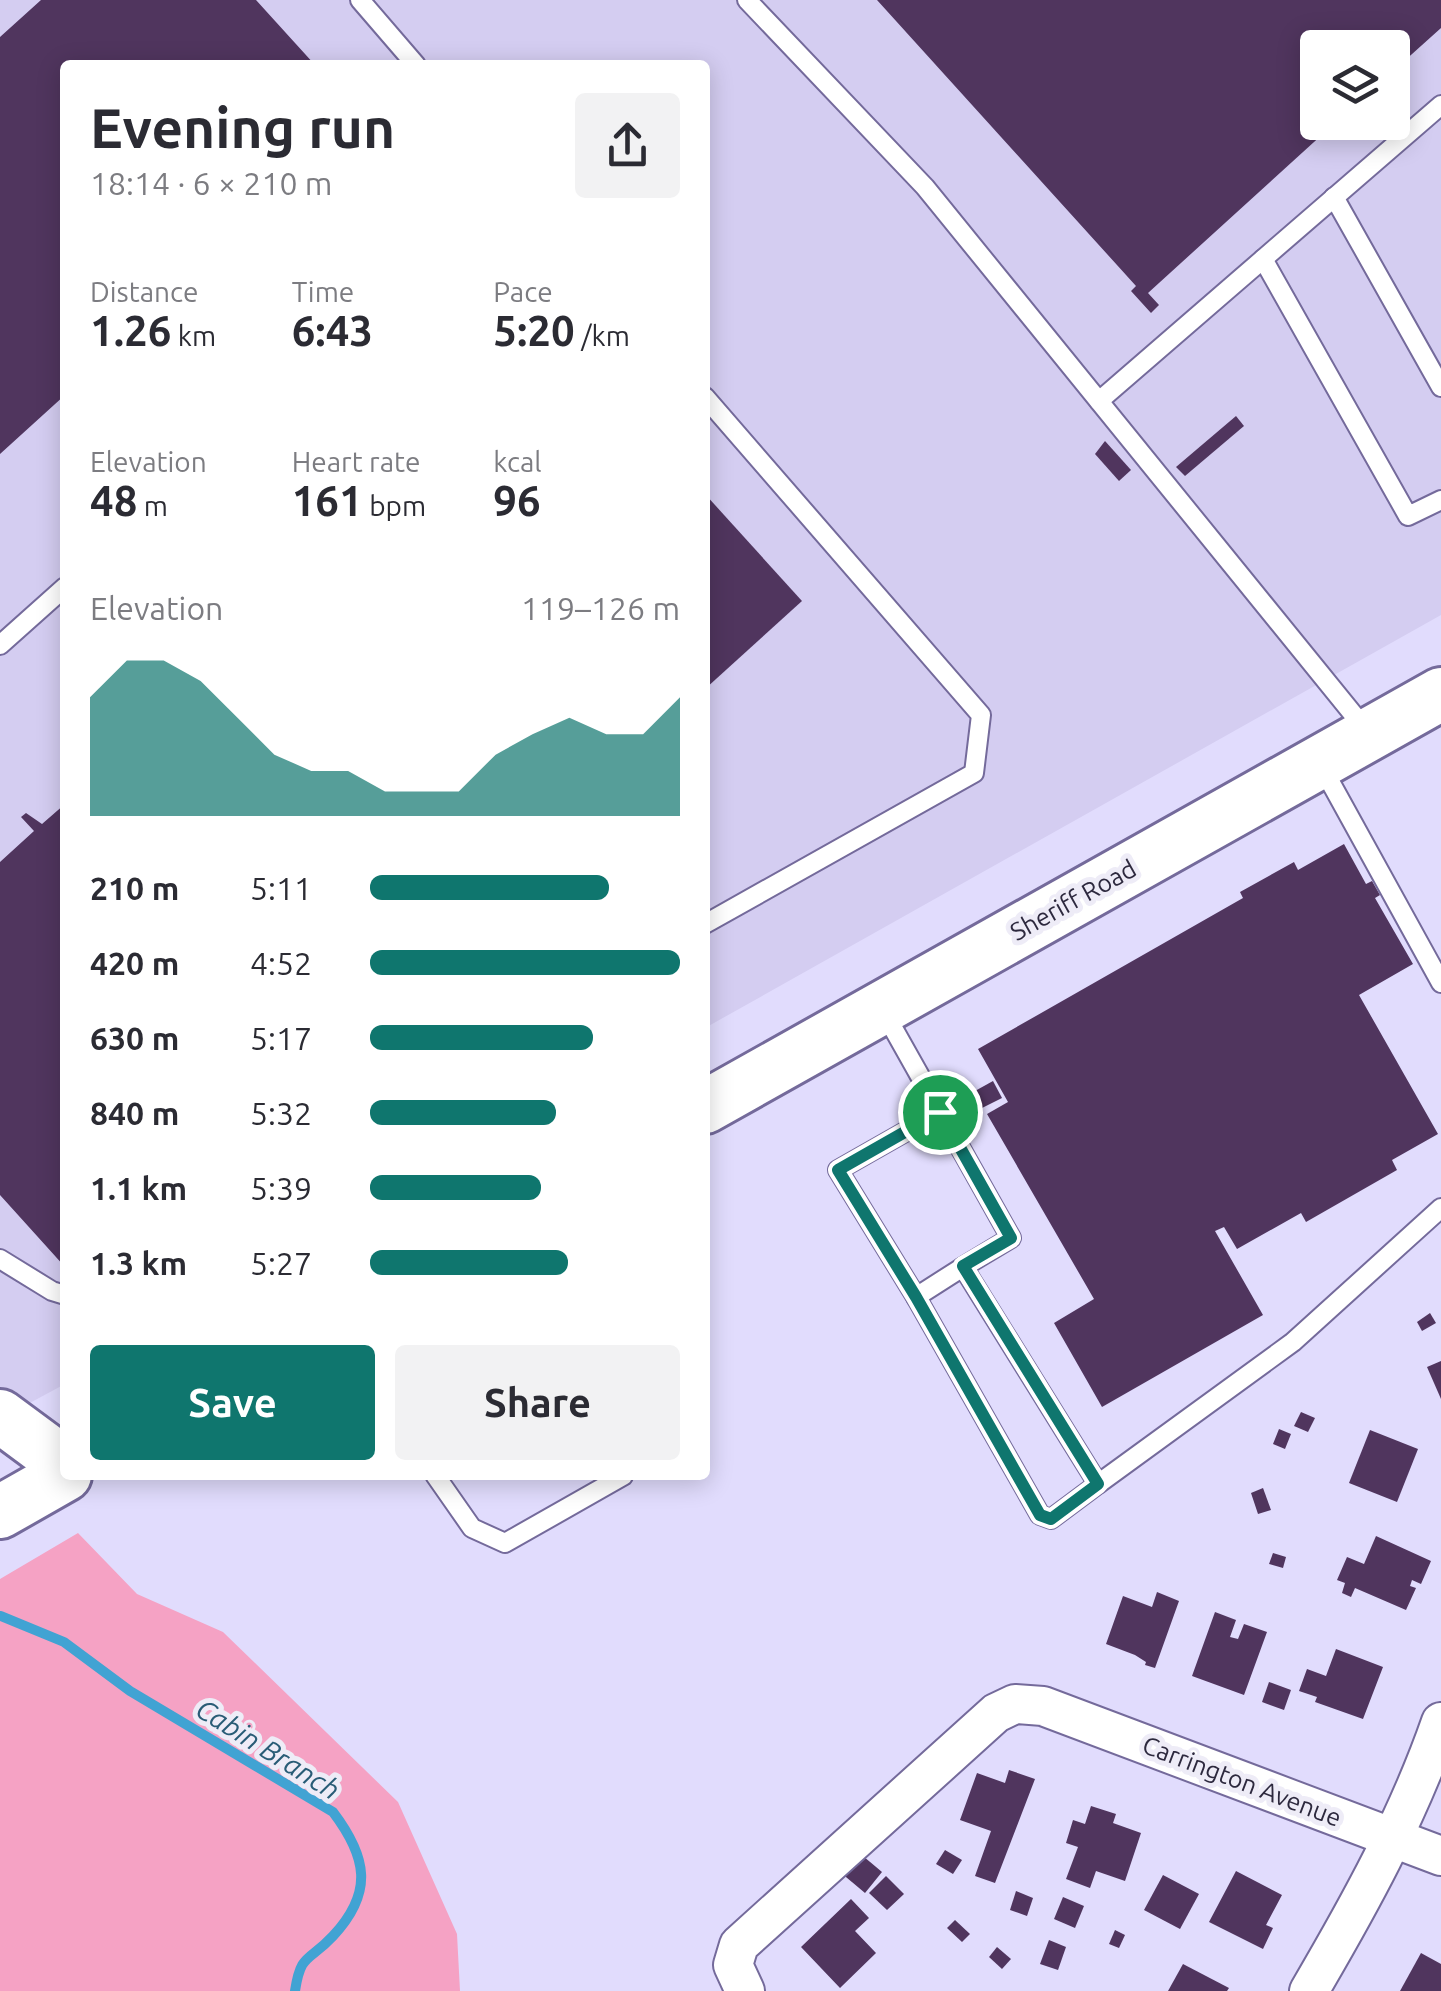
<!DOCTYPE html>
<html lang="en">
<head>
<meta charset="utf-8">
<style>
  body { margin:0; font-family:Ubuntu,sans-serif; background:#f2f2f3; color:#2b2b33; height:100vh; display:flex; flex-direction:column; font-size:38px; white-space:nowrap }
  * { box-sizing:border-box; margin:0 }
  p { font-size:32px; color:#7c7c81 }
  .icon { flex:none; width:55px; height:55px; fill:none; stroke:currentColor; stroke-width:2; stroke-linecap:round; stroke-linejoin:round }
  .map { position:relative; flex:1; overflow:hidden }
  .details { position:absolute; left:60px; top:60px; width:650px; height:1420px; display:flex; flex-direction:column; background:#fff; border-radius:10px; box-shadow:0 5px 25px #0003 }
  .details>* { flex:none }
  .controls { position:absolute; left:1300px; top:30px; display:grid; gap:20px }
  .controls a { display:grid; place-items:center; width:110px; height:110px; border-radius:10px; background:#fff; box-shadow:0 5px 25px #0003; font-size:50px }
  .pin { position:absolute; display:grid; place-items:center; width:85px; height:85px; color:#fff; margin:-42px; border:5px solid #fff; border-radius:50%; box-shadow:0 2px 10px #0007 }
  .round { display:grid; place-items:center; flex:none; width:105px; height:105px; border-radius:10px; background:#f2f2f3 }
  .summary { display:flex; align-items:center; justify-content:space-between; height:170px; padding:0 30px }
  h1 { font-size:55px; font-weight:700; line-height:75px }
  .metrics { display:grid; grid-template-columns:repeat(3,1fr); gap:15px; height:170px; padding:10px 30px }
  .metrics div { display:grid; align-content:center }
  .metrics b { font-size:42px; font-weight:700 }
  .metrics small { font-size:28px; font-weight:400 }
  .metrics p { font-size:28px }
  .chart { height:280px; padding:20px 30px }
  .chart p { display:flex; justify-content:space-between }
  .chart svg { width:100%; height:180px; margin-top:10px; fill:#0f766e; opacity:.7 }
  .primary-button { display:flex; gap:20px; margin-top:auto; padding:20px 30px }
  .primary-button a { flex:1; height:115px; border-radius:10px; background:#0f766e; color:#fff; font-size:40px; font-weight:700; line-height:115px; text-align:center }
  .primary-button a+a { background:#f2f2f3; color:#2b2b33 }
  ul { padding:0 30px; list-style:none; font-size:32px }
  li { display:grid; grid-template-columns:160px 120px 1fr; align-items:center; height:75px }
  li i { height:25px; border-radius:12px; background:#0f766e }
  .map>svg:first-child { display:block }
  .built { fill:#d4cdf1; fill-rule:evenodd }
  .green { fill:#f5a2c4 }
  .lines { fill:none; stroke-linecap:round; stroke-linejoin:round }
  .stream { stroke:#41a3d3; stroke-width:10 }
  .building { fill:#50355e }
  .lane-casing { stroke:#746a9b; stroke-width:22 }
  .street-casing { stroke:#746a9b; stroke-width:42 }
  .secondary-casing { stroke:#746a9b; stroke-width:58 }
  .lane { stroke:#fff; stroke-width:18 }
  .street { stroke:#fff; stroke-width:38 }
  .secondary { stroke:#fff; stroke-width:52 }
  .route-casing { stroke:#fff; stroke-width:20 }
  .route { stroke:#0f766e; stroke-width:12 }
  .labels { text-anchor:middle; stroke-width:10; stroke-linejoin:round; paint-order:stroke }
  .street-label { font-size:25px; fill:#2d293e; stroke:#eeecf7 }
  .water-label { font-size:28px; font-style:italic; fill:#295c76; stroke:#eeecf7 }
</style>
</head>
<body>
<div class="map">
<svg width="1441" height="1991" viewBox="0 0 1441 1991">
  <rect width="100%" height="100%" fill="#e1dcfd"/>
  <path class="built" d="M0,0H1441V615L705,1028V65H65V1384L0,1419ZM1318,48H1392V122H1318Z"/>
  <polygon class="green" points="78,1533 137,1594 223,1632 398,1802 457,1934 460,1991 0,1991 0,1579"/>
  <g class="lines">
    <path class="stream" d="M1,1616L64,1642L130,1691L333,1812C367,1857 374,1892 333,1936C309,1962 301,1952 295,1991"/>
  </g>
  <g class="building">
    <polygon points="41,0 256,0 315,65 65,65 65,395 0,454 0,37"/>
    <polygon points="877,0 1441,0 1441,28 1392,72 1392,48 1318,48 1318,122 1336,122 1148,293 1159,305 1151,313 1131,291 1136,286"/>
    <polygon points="1236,416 1244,426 1185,476 1176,467"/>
    <polygon points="1105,441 1131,470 1119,481 1095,454"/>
    <polygon points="705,494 802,601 705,689"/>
    <polygon points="65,804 65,1267 0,1195 0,862 34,831 21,817 26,813 42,824"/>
    <polygon points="1344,844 1366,884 1372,881 1380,895 1375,898 1413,964 1359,995 1438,1134 1392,1160 1397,1170 1306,1222 1301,1213 1237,1249 1224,1227 1215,1231 1263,1315 1102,1407 1054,1323 1094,1299 987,1114 1008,1102 978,1049 1243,898 1240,892 1294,862 1298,870"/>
    <polygon points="993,1081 1002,1098 974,1112 966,1096"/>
    <polygon points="1430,1313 1436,1323 1422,1331 1417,1322"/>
    <polygon points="1441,1361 1441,1399 1427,1367"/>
    <polygon points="1301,1412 1315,1418 1308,1432 1294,1426"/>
    <polygon points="1279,1429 1291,1434 1285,1449 1273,1444"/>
    <polygon points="1370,1430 1418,1449 1397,1502 1349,1483"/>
    <polygon points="1263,1488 1271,1510 1258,1514 1251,1493"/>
    <polygon points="1376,1536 1431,1561 1421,1584 1412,1580 1410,1586 1416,1588 1406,1610 1355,1588 1351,1597 1342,1593 1345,1583 1337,1580 1347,1557 1364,1564"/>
    <polygon points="1273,1553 1286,1557 1283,1568 1269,1564"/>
    <polygon points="1157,1592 1179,1601 1155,1668 1145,1665 1146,1662 1135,1655 1106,1644 1123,1596 1152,1607"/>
    <polygon points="1215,1612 1236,1620 1230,1637 1238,1639 1244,1624 1267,1632 1244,1695 1192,1676"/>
    <polygon points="1336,1649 1383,1667 1363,1719 1315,1702 1317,1697 1299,1691 1307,1669 1326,1676"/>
    <polygon points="1269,1682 1291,1690 1284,1710 1262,1702"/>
    <polygon points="1009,1770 1035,1779 995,1883 975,1876 991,1831 960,1820 977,1773 1005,1783"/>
    <polygon points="1091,1806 1116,1814 1113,1823 1141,1833 1125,1881 1096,1871 1090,1888 1066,1879 1078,1847 1066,1843 1073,1820 1085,1824"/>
    <polygon points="945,1850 962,1860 953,1874 936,1864"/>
    <polygon points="857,1851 882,1872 865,1893 840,1872"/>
    <polygon points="1236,1871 1282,1895 1266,1925 1273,1928 1263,1949 1209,1922"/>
    <polygon points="1163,1875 1199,1894 1180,1929 1144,1910"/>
    <polygon points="886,1876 904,1894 887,1910 869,1893"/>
    <polygon points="1016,1891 1033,1898 1027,1916 1010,1910"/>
    <polygon points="1063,1897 1084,1906 1075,1928 1054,1919"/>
    <polygon points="851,1899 869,1918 855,1931 876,1953 840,1988 801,1947"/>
    <polygon points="955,1920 970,1934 962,1942 947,1928"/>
    <polygon points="1115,1930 1125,1935 1119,1948 1109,1944"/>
    <polygon points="1049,1940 1066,1947 1058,1970 1040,1964"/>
    <polygon points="997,1947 1011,1959 1002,1969 989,1957"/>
    <polygon points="1421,1953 1441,1964 1441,1991 1400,1991"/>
    <polygon points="1183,1964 1229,1988 1227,1991 1168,1991"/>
  </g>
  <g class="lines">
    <g class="lane-casing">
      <g id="lane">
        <polyline points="360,0 416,65"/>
        <polyline points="747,0 925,187 1366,730"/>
        <polyline points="1334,197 1441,387"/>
        <polyline points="1263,259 1408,516 1441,500"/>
        <polyline points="705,397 981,715 974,773 705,924"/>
        <polyline points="1099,401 1441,105"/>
        <polyline points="0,645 65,587"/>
        <polyline points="1322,767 1441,983"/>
        <polyline points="884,1012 1011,1238 963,1267"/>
        <polyline points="940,1112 838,1170 916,1297 1040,1515 1051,1519 1098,1484"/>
        <polyline points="0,1259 52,1291 65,1295"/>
        <polyline points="916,1297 963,1267 1098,1484 1293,1342 1441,1208"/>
        <polyline points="435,1475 472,1528 505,1543 623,1476"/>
      </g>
    </g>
    <g class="street-casing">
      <g id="street">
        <polyline points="745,1991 733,1965 739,1945 996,1713 1015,1704 1043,1706 1441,1856"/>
        <path d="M1309,1991C1360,1904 1408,1817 1441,1722"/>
      </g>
    </g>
    <g class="secondary-casing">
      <g id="secondary">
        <polyline points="705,1107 1441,694"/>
        <polyline points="0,1416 65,1464"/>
        <polyline points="0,1512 65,1475"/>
      </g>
    </g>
    <use href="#lane" class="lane"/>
    <use href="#street" class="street"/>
    <use href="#secondary" class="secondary"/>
  </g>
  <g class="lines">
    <g class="route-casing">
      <polygon id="route" points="940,1112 1011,1238 963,1266 1098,1484 1051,1519 1040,1515 916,1297 838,1170"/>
    </g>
    <use href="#route" class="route"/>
  </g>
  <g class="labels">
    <g class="street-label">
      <text transform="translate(1073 900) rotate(-29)" y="9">Sheriff Road</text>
      <text transform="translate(1242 1781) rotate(21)" y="9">Carrington Avenue</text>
    </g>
    <g class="water-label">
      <text transform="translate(268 1749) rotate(32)" y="10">Cabin Branch</text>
    </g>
  </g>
</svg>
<div class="controls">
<a><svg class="icon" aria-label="layers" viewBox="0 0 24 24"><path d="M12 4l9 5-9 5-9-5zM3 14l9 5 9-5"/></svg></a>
</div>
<div class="pin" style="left:940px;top:1112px;background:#1e9e55"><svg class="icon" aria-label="arrive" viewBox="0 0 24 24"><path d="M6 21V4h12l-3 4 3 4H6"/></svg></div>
<section class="details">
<div class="summary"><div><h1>Evening run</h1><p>18:14 · 6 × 210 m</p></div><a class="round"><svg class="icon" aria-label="share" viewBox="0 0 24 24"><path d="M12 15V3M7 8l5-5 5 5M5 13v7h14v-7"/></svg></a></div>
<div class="metrics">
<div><p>Distance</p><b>1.26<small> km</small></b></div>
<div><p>Time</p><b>6:43</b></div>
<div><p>Pace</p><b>5:20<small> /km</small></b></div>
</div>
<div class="metrics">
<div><p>Elevation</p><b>48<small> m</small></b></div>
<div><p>Heart rate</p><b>161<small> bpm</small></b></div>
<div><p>kcal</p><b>96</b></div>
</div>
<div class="chart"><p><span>Elevation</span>119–126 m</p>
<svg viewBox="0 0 160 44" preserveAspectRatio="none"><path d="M0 44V15L10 6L20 6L30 11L40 20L50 29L60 33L70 33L80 38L90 38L100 38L110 29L120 24L130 20L140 24L150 24L160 15V44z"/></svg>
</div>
<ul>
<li><b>210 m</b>5:11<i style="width:77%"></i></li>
<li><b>420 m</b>4:52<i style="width:100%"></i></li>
<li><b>630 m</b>5:17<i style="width:72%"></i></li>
<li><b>840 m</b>5:32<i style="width:60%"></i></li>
<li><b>1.1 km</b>5:39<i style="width:55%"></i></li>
<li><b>1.3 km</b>5:27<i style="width:64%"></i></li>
</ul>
<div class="primary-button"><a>Save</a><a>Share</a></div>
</section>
</div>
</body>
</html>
